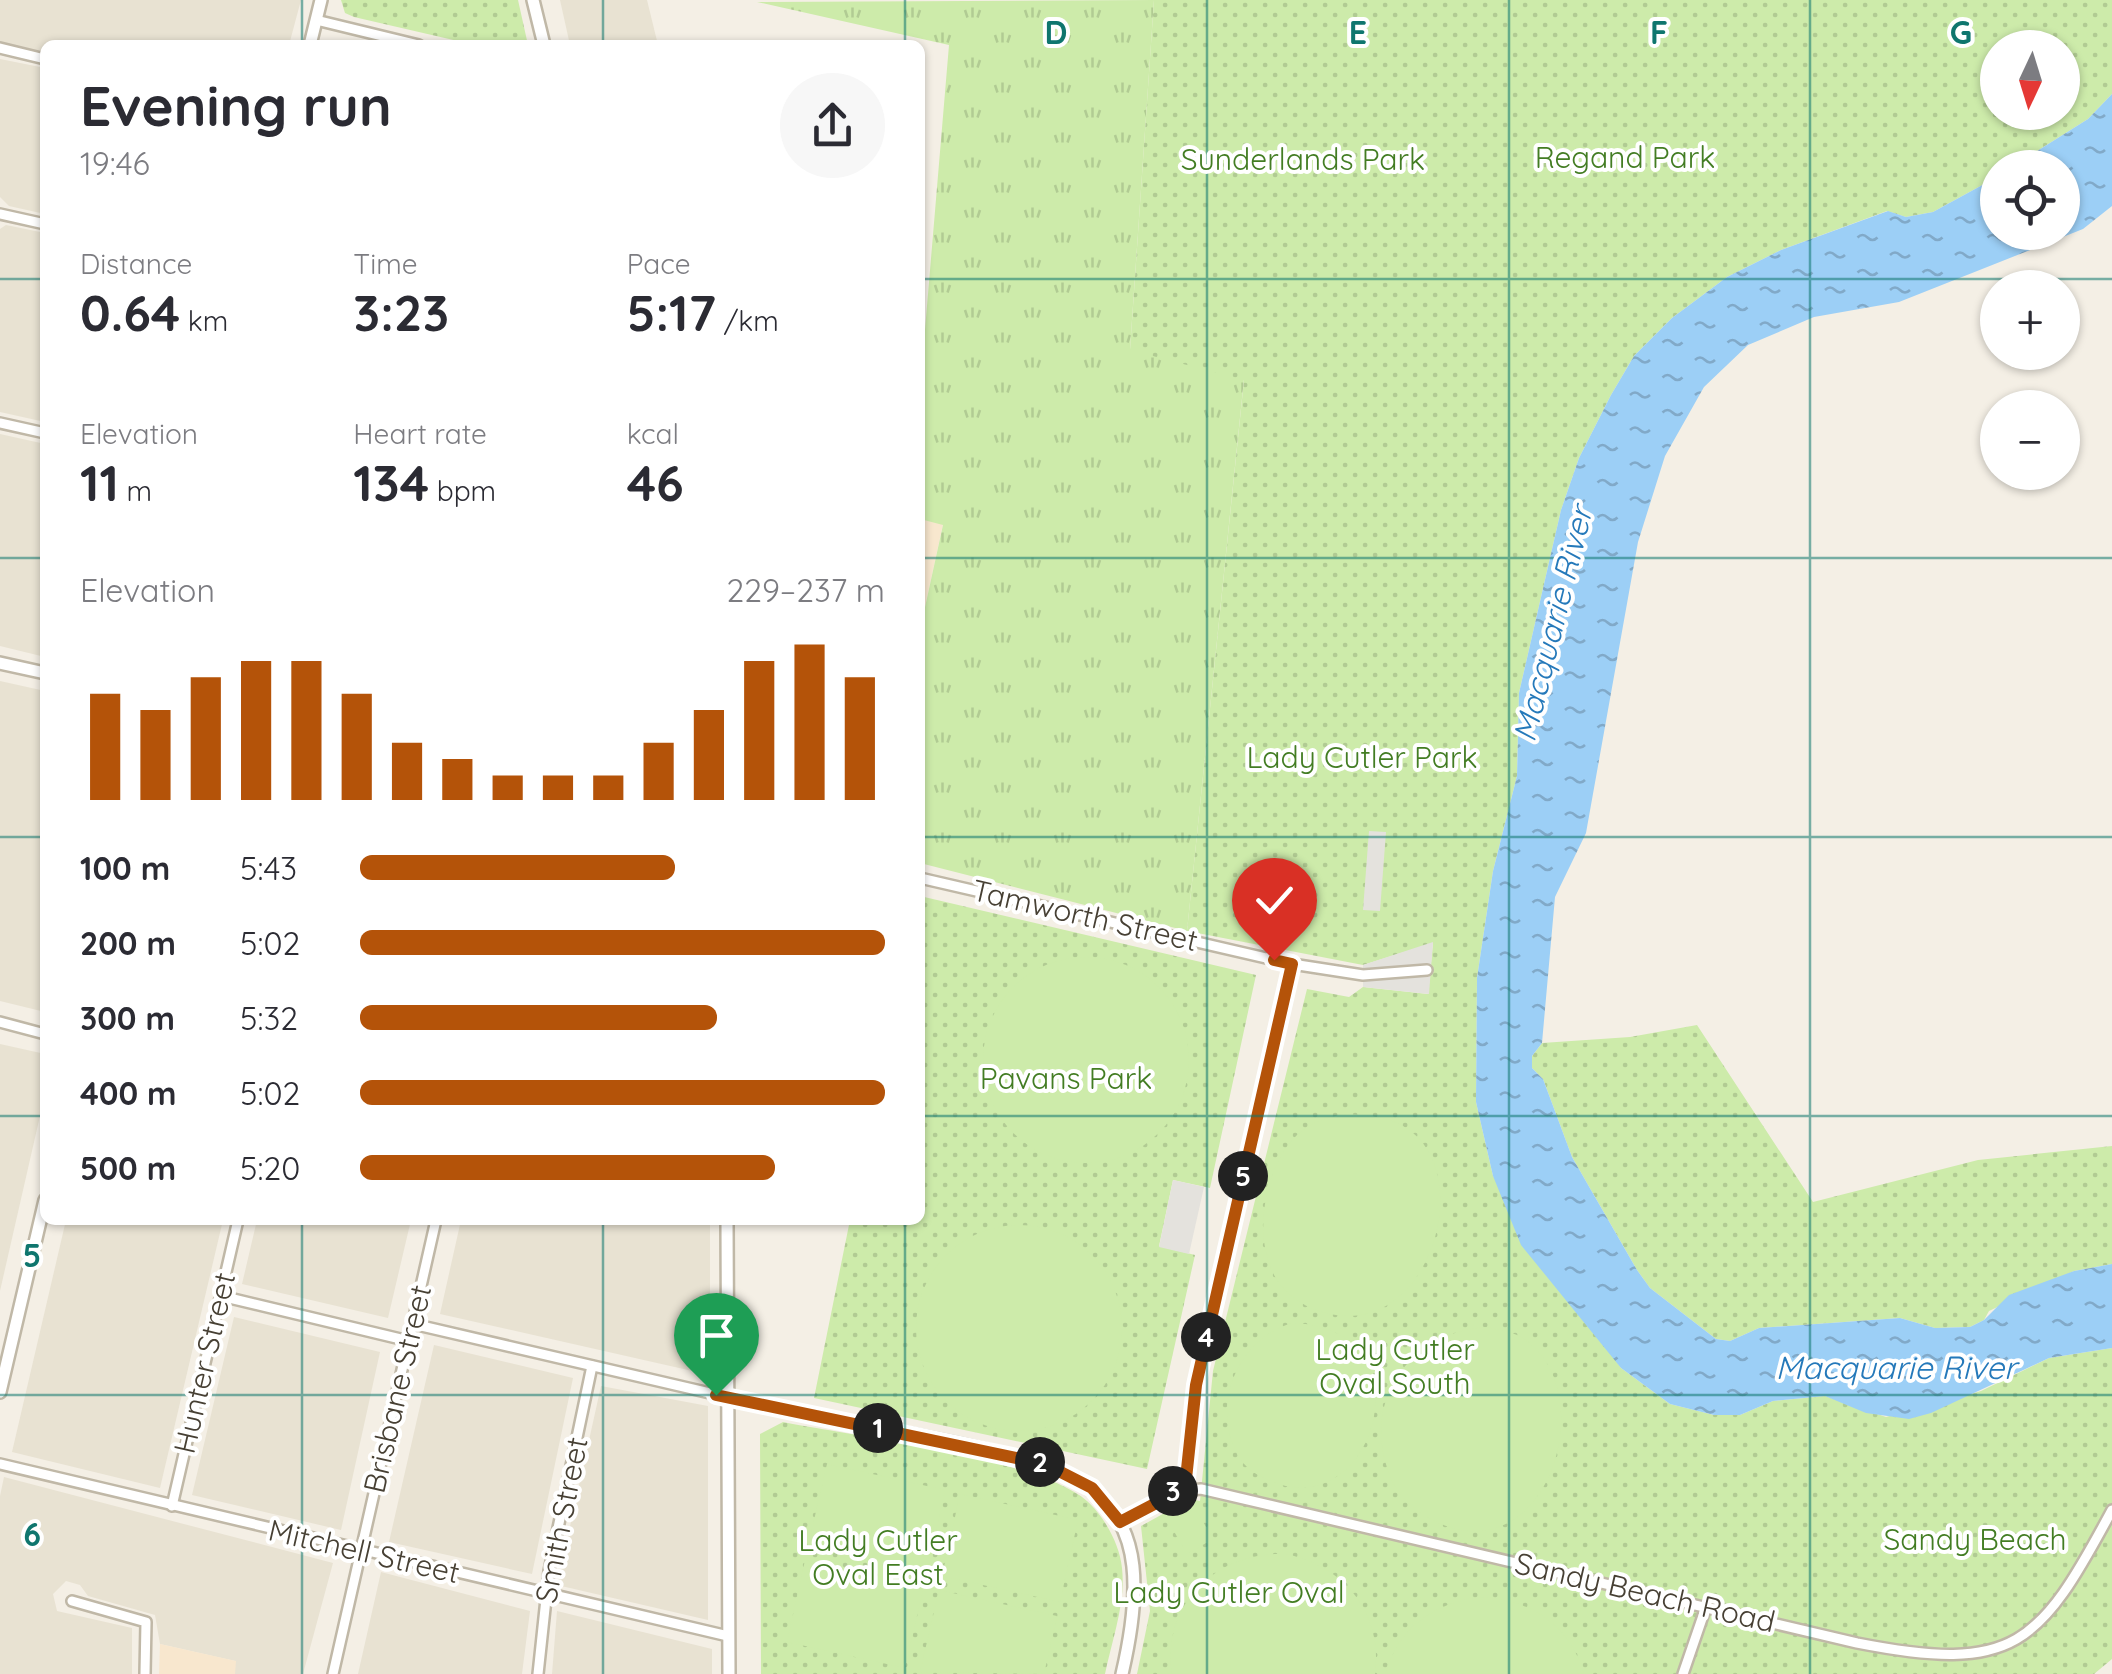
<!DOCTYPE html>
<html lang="en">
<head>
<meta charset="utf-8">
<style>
  body { margin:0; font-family:Quicksand,sans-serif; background:#f7f7f7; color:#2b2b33; height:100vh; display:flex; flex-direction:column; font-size:38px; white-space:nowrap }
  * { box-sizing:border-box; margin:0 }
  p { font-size:32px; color:#7c7c81 }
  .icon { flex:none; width:55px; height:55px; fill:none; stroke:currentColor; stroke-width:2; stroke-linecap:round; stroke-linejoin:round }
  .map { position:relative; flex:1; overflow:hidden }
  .drawer { position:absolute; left:40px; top:40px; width:885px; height:1185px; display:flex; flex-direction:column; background:#fff; border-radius:15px; box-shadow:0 2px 8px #0004 }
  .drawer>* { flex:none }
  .needle { width:65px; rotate:184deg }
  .buttons { position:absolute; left:1980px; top:30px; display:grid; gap:20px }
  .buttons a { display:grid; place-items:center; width:100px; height:100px; border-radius:50%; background:#fff; box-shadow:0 2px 8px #0004; font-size:50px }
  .pin { position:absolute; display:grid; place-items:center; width:85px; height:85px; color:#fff; margin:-102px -42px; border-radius:50% 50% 50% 0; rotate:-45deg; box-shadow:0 0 10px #0007 }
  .pin .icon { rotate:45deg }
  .km { position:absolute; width:50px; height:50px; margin:-25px; border-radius:50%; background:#222; color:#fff; font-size:28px; line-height:50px; text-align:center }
  .round { display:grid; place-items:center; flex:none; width:105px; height:105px; border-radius:52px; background:#f7f7f7 }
  .headline { display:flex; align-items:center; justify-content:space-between; height:170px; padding:0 40px }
  h1 { font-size:55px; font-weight:700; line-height:75px }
  .stats { display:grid; grid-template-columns:repeat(3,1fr); gap:15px; height:170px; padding:10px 40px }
  .stats div { display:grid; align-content:center }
  .stats b { font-size:50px; font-weight:700 }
  .stats small { font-size:28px; font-weight:400 }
  .stats p { font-size:28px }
  .chart { height:280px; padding:20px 40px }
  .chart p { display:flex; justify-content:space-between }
  .chart svg { width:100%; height:180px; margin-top:10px; stroke:#b45309; stroke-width:6 }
  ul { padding:0 40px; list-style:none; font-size:32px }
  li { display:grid; grid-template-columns:160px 120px 1fr; align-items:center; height:75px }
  li i { height:25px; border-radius:12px; background:#b45309 }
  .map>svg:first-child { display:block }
  .residential { fill:#e8e2d2 }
  .commercial { fill:#f8e7ce }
  .grass { fill:url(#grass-tufts) }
  .park { fill:url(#park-dots); fill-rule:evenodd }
  .pitch { fill:#cdebaa }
  .parking { fill:#e4e2dd }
  .water { fill:url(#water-ripples) }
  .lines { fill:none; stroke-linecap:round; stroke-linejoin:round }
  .minor-casing { stroke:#c0b8a7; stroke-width:14 }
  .tertiary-casing { stroke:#c0b8a7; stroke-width:16 }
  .minor { stroke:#fff; stroke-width:9 }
  .tertiary { stroke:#fff; stroke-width:11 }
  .route-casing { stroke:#fff; stroke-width:20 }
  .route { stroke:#b45309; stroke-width:12 }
  .grid { fill:none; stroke:#0f766e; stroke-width:2.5; stroke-opacity:0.55 }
  .labels { text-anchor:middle; stroke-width:8; stroke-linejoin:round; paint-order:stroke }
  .park-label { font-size:30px; fill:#437d23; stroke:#fff }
  .street-label { font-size:30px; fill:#474034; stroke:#fff }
  .water-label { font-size:32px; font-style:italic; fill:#2579ba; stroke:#fff }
  .grid-label { font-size:32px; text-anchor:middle; font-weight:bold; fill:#0f766e; stroke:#fff; stroke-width:8; stroke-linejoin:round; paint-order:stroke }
</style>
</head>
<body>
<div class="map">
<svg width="2112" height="1674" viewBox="0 0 2112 1674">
  <defs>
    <pattern id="grass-tufts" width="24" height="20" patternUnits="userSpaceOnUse" patternTransform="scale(2.5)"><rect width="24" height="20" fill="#cdebaa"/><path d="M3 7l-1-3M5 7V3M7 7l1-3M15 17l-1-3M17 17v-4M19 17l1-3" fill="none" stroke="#b1cb93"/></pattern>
    <pattern id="park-dots" width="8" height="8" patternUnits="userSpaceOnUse" patternTransform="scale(2.5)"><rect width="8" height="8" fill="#cdebaa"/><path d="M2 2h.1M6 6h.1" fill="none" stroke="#b1cb93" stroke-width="1.8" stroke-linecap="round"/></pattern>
    <pattern id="water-ripples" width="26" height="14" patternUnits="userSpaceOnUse" patternTransform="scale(2.5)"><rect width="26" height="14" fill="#9ccff6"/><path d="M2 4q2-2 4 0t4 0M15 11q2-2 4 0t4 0" fill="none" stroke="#81a9c8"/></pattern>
  </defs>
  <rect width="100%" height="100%" fill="#f4efe5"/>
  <g class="residential">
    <polygon points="0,0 301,0 289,45 45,45 45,54 0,43"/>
    <polygon points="560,0 647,0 658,45 570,45"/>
    <polygon points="0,59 45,68 45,214 9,206 0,197"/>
    <polygon points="6,225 45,233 45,422 0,412 0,229"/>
    <polygon points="0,434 45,444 45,657 0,646"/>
    <polygon points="0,681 45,691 45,1012 0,1001"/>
    <polygon points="0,1044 45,1054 45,1094 0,1291"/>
    <polygon points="66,1220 223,1220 160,1488 12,1452"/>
    <polygon points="257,1220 411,1220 388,1318 242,1284"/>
    <polygon points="461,1220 710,1220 710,1375 440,1314"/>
    <polygon points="234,1317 380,1352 341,1530 192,1495"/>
    <polygon points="434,1345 573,1378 532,1574 389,1542"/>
    <polygon points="601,1386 708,1406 708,1620 557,1585"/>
    <polygon points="4,1477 333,1563 303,1674 235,1674 235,1661 160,1644 155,1615 88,1596 80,1585 66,1581 53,1594 57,1611 132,1628 132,1674 0,1674 0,1496"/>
    <polygon points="381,1572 530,1611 522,1674 358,1674"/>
    <polygon points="557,1611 712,1649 712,1674 552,1674"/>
  </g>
  <g class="commercial">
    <polygon points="920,519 943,524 920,630"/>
    <polygon points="160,1644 236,1661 235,1674 159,1674"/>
  </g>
  <polygon class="grass" points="1154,0 1130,349 1244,379 1187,931 920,863 920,630 943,525 920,519 920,389 949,45 757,2"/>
  <g class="park">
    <polygon points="341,0 518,0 528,45 475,45 354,17 345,13"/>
    <path d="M1154,0H2112V94L2088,119L2012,167L1998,168L1997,177L1933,212L1906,217L1887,211L1781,250L1727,277L1672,318L1634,356L1611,395L1579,458L1561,510L1519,693L1517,776L1493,871L1477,978L1476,1102L1493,1176L1621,1368L1670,1404L1714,1415H1740L1773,1401L1825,1396L1886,1417L1981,1391L2049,1358L2112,1348V1659L2094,1674H1137L1150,1611L1141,1526L1190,1499L1200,1501L1213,1371L1307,989L1349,997L1363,987L1428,994L1433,943L1363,965L1187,931L1244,380L1130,350ZM1998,48H2062V112H1998Z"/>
    <polygon points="920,896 1256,975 1210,1188 1173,1180 1159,1246 1195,1255 1147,1469 814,1398 850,1220 920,1220"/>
    <polygon points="1697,1025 1813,1202 1978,1160 2112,1146 2112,1264 2074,1271 1989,1311 1984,1320 1970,1327 1935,1328 1900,1318 1759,1328 1730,1341 1716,1339 1650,1288 1637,1270 1572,1157 1543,1079 1532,1068 1532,1056 1542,1043 1630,1037"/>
    <path d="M783,1422C852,1436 1038,1458 1087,1501C1104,1516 1120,1545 1122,1568C1126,1603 1112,1640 1105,1674H761L760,1434Z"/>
  </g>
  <g class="pitch">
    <circle cx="1086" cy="1060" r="103"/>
    <path d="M1345,1114C1363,1115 1381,1116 1397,1123C1477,1158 1438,1319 1346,1316C1323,1315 1302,1307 1285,1290C1249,1254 1261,1169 1297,1135C1310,1122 1328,1117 1345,1114Z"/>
    <circle cx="1019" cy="1328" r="103"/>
    <path d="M1292,1323C1431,1326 1377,1526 1270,1481C1252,1473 1240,1464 1233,1445C1214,1395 1242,1338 1292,1323Z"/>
    <path d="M1488,1327C1497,1330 1509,1331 1517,1335C1604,1379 1554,1570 1441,1524C1420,1515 1400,1499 1391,1478C1359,1403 1409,1331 1488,1327Z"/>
    <polygon points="827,1464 945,1490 927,1572 808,1546"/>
    <polygon points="960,1494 1078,1520 1060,1602 942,1576"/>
    <polygon points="1190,1499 1213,1539 1187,1554 1164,1514"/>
    <path d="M1286,1554C1344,1566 1383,1613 1375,1674H1172C1161,1603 1217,1551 1286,1554Z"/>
    <polygon points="805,1560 924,1586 905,1668 787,1642"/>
    <polygon points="939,1590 1057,1616 1044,1674 920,1672"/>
    <path d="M1480,1597C1530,1599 1570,1625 1584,1674H1385C1398,1628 1434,1603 1480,1597Z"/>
  </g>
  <g class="parking">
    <polygon points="1369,831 1386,832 1380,911 1363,910"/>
    <polygon points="1433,942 1429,994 1363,987 1363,965"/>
    <polygon points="1173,1180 1204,1187 1189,1254 1159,1247"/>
  </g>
  <polygon class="water" points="2112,94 2112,206 2083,229 1899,302 1814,317 1748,345 1704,387 1665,456 1638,542 1586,833 1555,897 1542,1043 1532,1056 1532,1068 1543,1079 1572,1157 1637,1270 1650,1288 1716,1339 1730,1341 1759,1328 1900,1318 1935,1328 1970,1327 1984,1320 2009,1295 2074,1271 2112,1264 2112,1348 2049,1358 1931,1413 1909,1419 1866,1413 1825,1396 1773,1401 1740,1415 1714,1415 1670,1404 1621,1368 1521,1245 1493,1176 1476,1102 1477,978 1493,871 1517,776 1519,693 1561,510 1579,458 1611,395 1634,356 1672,318 1727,277 1781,250 1888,211 1906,217 1933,212 1997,177 1998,232 2062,232 2062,168 2012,167 2088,119"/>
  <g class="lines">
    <g class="minor-casing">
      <g id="minor">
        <polyline points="316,20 419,45"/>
        <polyline points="0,48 45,59"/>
        <polyline points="0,214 45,224"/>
        <polyline points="0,423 45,433"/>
        <polyline points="920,878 1292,964 1363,975 1427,970"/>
        <polyline points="0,1022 45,1034"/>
        <polyline points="221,1296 409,1341"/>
        <polyline points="413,1324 727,1397"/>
        <polyline points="0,1464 728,1636"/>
        <polyline points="1185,1488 1196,1385 1292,964"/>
        <polyline points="172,1506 238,1220"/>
        <path d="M1120,1523L1170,1492L1201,1489L1857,1643C2015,1674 2039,1646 2112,1510"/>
        <polyline points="72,1601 146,1622 145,1674"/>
        <polyline points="333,1674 436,1220"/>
        <polyline points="538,1674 549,1571 592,1366"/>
        <polyline points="1683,1674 1706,1607"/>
      </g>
    </g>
    <g class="tertiary-casing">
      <g id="tertiary">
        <polyline points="533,0 544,45"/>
        <polyline points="310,45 321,0"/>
        <polyline points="0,663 45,673"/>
        <polyline points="727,1220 729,1674"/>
        <polyline points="0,1392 45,1200"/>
        <path d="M727,1397C797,1412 867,1426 936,1439C1094,1471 1164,1494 1122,1674"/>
      </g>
    </g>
    <use href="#minor" class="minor"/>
    <use href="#tertiary" class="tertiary"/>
  </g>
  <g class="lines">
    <g class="route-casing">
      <polyline id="route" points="716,1395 1045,1464 1092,1488 1120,1522 1185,1488 1196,1385 1292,964 1274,960"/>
    </g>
    <use href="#route" class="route"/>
  </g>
  <path class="grid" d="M302,0V45M603,0V45M905,0V45M1207,0V1674M1509,0V1674M1810,0V1674M0,279H45M920,279H2112M0,558H45M920,558H2112M0,837H45M920,837H2112M0,1116H45M920,1116H2112M302,1220V1674M603,1220V1674M905,1220V1674M0,1395H2112"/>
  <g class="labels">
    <g class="park-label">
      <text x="1625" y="168">Regand Park</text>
      <text x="1303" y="170">Sunderlands Park</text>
      <text x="1362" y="768">Lady Cutler Park</text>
      <text x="1066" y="1089">Pavans Park</text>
      <text x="1395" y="1360">Lady Cutler<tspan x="1395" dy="34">Oval South</tspan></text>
      <text x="1975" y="1550">Sandy Beach</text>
      <text x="878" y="1551">Lady Cutler<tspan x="878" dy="34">Oval East</tspan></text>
      <text x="1229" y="1603">Lady Cutler Oval</text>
    </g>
    <g class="street-label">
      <text transform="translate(1085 916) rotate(13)" y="10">Tamworth Street</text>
      <text transform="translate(205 1363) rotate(-77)" y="10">Hunter Street</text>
      <text transform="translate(398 1389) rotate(-77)" y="10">Brisbane Street</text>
      <text transform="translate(562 1520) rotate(-79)" y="10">Smith Street</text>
      <text transform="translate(364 1552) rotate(13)" y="10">Mitchell Street</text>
      <text transform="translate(1645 1593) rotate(13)" y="10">Sandy Beach Road</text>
    </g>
    <g class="water-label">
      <text transform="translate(1553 624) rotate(-76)" y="11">Macquarie River</text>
      <text x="1896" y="1379">Macquarie River</text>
    </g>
  </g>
  <g class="grid-label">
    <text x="1056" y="44">D</text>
    <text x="1358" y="44">E</text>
    <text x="1659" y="44">F</text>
    <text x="1961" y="44">G</text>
    <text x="32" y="1267">5</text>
    <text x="32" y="1546">6</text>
  </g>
</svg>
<div class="buttons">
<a><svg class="needle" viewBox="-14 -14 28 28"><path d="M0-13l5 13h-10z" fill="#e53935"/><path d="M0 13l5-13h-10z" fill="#7c7c81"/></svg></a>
<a><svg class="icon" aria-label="locate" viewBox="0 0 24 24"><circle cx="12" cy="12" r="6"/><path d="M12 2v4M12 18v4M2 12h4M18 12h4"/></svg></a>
<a>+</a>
<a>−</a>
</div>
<div class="pin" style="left:716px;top:1395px;background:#1e9e55"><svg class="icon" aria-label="arrive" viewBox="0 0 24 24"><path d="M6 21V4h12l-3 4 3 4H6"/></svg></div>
<div class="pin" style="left:1274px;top:960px;background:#d93025"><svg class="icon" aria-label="check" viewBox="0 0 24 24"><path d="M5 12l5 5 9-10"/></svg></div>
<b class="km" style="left:878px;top:1428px">1</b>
<b class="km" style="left:1040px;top:1462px">2</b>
<b class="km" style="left:1173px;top:1491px">3</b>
<b class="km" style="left:1206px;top:1337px">4</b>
<b class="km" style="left:1243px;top:1176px">5</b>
<section class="drawer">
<div class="headline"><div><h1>Evening run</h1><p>19:46</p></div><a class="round"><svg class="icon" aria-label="share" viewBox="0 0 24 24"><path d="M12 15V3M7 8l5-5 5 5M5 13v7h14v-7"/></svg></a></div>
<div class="stats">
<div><p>Distance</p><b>0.64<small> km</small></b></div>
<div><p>Time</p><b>3:23</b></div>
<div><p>Pace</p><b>5:17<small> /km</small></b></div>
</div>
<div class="stats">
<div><p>Elevation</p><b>11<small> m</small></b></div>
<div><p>Heart rate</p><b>134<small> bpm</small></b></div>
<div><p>kcal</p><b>46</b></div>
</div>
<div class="chart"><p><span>Elevation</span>229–237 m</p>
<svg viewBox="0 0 160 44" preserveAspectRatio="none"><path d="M5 44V18M15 44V22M25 44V14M35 44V10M45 44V10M55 44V18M65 44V30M75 44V34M85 44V38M95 44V38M105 44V38M115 44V30M125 44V22M135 44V10M145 44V6M155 44V14"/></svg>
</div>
<ul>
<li><b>100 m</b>5:43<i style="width:60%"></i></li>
<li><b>200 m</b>5:02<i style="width:100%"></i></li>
<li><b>300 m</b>5:32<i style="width:68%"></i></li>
<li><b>400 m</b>5:02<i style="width:100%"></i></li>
<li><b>500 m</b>5:20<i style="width:79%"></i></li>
</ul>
</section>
</div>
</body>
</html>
